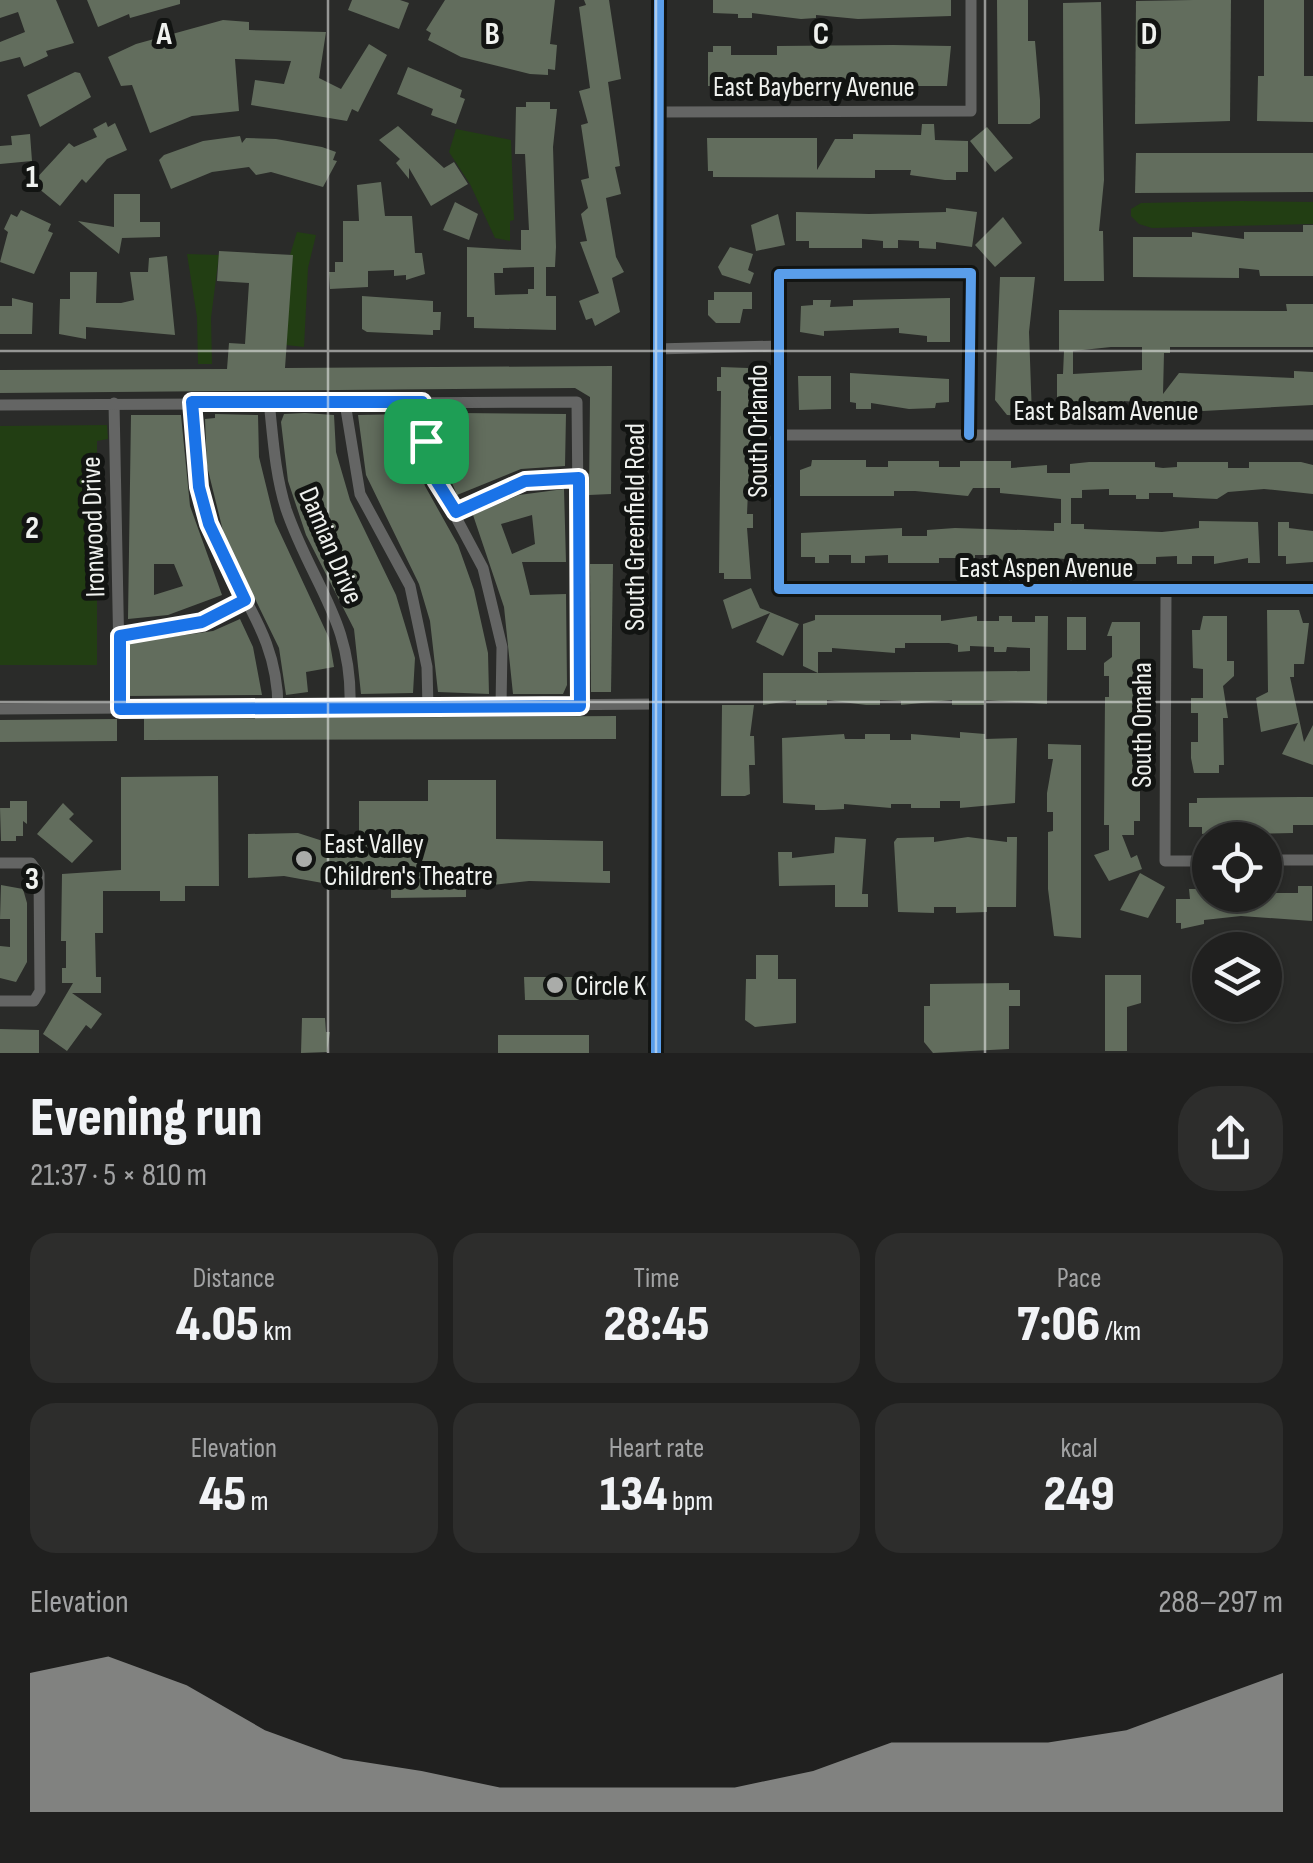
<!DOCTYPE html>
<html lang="en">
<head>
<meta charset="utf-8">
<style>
  body { margin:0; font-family:"Sofia Sans Condensed",sans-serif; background:#2d2d2c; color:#f1f3f6; height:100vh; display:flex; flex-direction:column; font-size:38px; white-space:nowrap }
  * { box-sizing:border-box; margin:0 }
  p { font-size:32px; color:#a2a3a4 }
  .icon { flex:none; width:55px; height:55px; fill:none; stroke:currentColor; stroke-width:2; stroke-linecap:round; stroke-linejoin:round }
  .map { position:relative; height:1053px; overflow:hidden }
  .side { display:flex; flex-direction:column; background:#20201f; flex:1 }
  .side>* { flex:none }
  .fabs { position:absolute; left:1192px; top:822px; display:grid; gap:20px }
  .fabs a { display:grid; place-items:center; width:90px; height:90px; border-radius:50%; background:#20201f; box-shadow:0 2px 8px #0004,0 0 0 2px #3d3e3d; font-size:50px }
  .pin { position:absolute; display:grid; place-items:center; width:85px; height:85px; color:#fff; margin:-42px; border-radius:20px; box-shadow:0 5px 15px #0006 }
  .round { display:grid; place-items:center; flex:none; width:105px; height:105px; border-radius:40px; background:#2d2d2c }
  .head { display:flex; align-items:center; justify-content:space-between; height:170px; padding:0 30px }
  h1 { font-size:55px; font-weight:800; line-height:75px }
  .stats { display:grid; grid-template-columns:repeat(3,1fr); gap:15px; height:170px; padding:10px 30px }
  .stats div { display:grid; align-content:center; border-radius:25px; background:#2d2d2c; text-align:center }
  .stats b { font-size:50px; font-weight:800 }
  .stats small { font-size:28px; font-weight:400 }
  .stats p { font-size:28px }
  .chart { height:280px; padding:20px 30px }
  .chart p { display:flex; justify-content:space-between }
  .chart svg { width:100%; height:180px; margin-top:10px; fill:#aaaca9; opacity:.7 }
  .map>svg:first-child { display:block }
  .green { fill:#223e13 }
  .building { fill:#626d5d; fill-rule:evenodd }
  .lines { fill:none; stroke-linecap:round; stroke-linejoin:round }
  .minor { stroke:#646564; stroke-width:11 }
  .secondary { stroke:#646564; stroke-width:15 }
  .cycleway-casing { stroke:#121412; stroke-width:16 }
  .cycleway { stroke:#5a9eea; stroke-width:10 }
  .route-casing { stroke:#fff; stroke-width:20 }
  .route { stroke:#1a73e8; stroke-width:12 }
  .grid { fill:none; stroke:#eff1ee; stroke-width:2.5; stroke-opacity:0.55 }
  .poi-dot { fill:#aaaca9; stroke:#121412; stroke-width:4 }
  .labels { text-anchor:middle; stroke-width:10; stroke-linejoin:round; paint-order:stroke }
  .street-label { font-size:28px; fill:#eff1ee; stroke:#121412 }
  .poi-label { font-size:28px; fill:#eff1ee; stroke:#121412; text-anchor:start }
  .grid-label { font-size:32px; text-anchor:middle; font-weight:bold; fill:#eff1ee; stroke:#121412; stroke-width:10; stroke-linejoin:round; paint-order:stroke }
</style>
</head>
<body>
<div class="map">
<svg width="1313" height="1053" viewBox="0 0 1313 1053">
  <rect width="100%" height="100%" fill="#2a2b29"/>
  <g class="green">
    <polygon points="456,129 511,140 514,220 510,221 510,241 495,238 470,184 449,152"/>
    <polygon points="1242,201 1313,202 1313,224 1152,228 1139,224 1131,216 1131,209 1141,203"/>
    <polygon points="297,232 316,235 308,268 304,347 286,345 290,255"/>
    <polygon points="187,254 219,255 211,318 212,364 198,364 197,317"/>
    <polygon points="107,425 108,439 97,441 97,665 0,665 0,426"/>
  </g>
  <g class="building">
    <polygon points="0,0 56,0 74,43 46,51 48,56 24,67 20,57 0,62 0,42 25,32 18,12 0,18"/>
    <polygon points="87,0 180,0 180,4 130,18 129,14 98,27"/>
    <polygon points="352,0 400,0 409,3 399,29 348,10"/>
    <polygon points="445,0 555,0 550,44 557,45 555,70 548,69 548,75 530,74 461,57 428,40 431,33 426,30"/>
    <polygon points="584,0 609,0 621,79 608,82 620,166 615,167 621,194 606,198 616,257 624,272 612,278 620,312 595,326 592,318 586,320 579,301 599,293 580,242 587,241 581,214 588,208 581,180 589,178 581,125 588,123 579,91 590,88 579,7 586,5"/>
    <polygon points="713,0 951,0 951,16 858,19 816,15 816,18 801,19 752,13 752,18 738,18 738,14 713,13"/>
    <polygon points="997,0 1028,0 1028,41 1035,41 1040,100 1040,118 1030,124 998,124"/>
    <polygon points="1193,0 1231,0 1230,121 1135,124 1136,1"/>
    <polygon points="1264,0 1304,0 1304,76 1313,76 1313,122 1257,121 1258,76 1264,76"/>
    <polygon points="1101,2 1104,180 1099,231 1103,231 1104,281 1064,281 1063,3"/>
    <polygon points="223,20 249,22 249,30 326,32 319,78 341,89 369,44 387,55 358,112 352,109 347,121 251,105 255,80 284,84 291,61 235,59 239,111 192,116 150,133 132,85 121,86 108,57 136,44"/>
    <polygon points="893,45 951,46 947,86 708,86 708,52 713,52 713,46 731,46 731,55 777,55 777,46"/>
    <polygon points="408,67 462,90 460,97 465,99 456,124 431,115 433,109 397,94"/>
    <polygon points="75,72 80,73 91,97 40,127 27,95"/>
    <path d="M526,102H550V109H557L553,147L556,247L555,267H546V296H556V330L474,328V317H467V247L521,250V230H529L525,154H515L516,107H526ZM534,267V289H528V294L495,295L494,273H503V268Z"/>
    <polygon points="106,122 108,127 115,123 127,150 107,159 86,183 82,179 60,206 32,183 69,143 74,147 97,137 93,129"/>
    <polygon points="922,124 934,124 935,140 968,141 968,172 956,172 956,180 945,180 910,175 911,170 875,170 875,178 713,177 713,171 708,171 707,138 817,138 817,170 835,139 853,139 853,134 921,135"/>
    <polygon points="398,126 444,168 454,162 468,184 431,206 409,168 409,179 396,163 400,159 379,140"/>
    <polygon points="987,127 1013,158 995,172 970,141"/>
    <polygon points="30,134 32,161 0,164 0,146 12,145 11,136"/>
    <polygon points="240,136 242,143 246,138 276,139 322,147 336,152 333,160 337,161 323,187 271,172 256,175 249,167 212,172 171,189 159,160 164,155 203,141"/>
    <polygon points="1136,153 1313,153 1313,192 1135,193"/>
    <polygon points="381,182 385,216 412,216 415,253 422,253 425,274 406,280 406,275 394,276 394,270 368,271 368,287 330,289 329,272 335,272 335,262 343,262 343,221 359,221 357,185"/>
    <polygon points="114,194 140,194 140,222 160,222 160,237 122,238 119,254 78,221 114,227"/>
    <polygon points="455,202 478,214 469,240 443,230"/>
    <polygon points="946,208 977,212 972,247 936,242 936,249 919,248 919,241 898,240 898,248 883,248 883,241 862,239 862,248 809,248 809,241 796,241 796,212 869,214 946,212"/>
    <polygon points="21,210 51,224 48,231 53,233 34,274 0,262 8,232 4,229 11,214 17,217"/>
    <polygon points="778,214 785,245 756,251 751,225"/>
    <polygon points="1003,217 1022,243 995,267 975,245"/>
    <polygon points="1303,225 1313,225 1313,276 1260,276 1259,270 1239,268 1239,278 1133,277 1133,237 1192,237 1192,232 1244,239 1244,232 1303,232"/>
    <polygon points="730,247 753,254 748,270 754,273 750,284 722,275 718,267"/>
    <polygon points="219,251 293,255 285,368 612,366 611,494 589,495 590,397 575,388 0,393 0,370 227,369 229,343 245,344 249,283 217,281"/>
    <polygon points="167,256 175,335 86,327 86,339 59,334 60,299 70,299 70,272 97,272 96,303 121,303 134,300 130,272 148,272 149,258"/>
    <polygon points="1000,277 1035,277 1029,332 1032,416 1007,415 995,400"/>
    <polygon points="714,292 752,292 752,309 743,309 740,323 716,323 708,315 708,300 714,300"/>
    <polygon points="362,296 433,301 433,312 441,312 440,330 433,330 433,335 367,332 362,329"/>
    <polygon points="12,298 33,303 32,334 0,334 0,306 12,306"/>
    <polygon points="950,298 950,342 927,342 927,336 899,333 899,328 824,331 824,336 800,332 801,306 813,305 813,300 831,300 830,307 853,306 853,300"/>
    <path d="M1286,304H1313V347H1170V353H1164L1163,394L1179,373L1294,378V371L1313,372V405L1203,411L1163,403V410L1149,411L1148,403L1124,401V410L1085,404L1084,411L1070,410V403L1057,402V374H1063L1064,351H1059V310L1287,311ZM1111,347H1142V370L1073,374V351Z"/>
    <polygon points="721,367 748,368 748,383 754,383 753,492 748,492 747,514 753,514 753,528 747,528 751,579 724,579 724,573 719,573 721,391 717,391 717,377 721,377"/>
    <polygon points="850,373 949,379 949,402 936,403 935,408 909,409 871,403 871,409 856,409 856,403 850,402"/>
    <polygon points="798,376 831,376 831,409 799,410"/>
    <polygon points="305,413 334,415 336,452 350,500 396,595 415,658 413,693 361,694 354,629 306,535 288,481 281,422 284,414"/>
    <polygon points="458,413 566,414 565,466 521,469 457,495 441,456 434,416"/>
    <polygon points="215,414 258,415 259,457 275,522 329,638 334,667 306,672 308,692 286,695 279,648 224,535 207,466 205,419 215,418"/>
    <polygon points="410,414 413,450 425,486 458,545 474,590 488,653 489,694 438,692 430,621 419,584 366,475 358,415"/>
    <path d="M131,415H181L190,506L222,595L168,615L128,619ZM154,564H174L183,586L154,595Z"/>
    <polygon points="812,460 866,460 866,467 888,467 888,461 939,461 939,467 960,467 960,461 1011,461 1011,468 1047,465 1047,473 1070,473 1070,464 1089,462 1155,462 1155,467 1163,468 1177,467 1177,462 1228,462 1228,468 1249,468 1249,462 1301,462 1313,465 1313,494 1264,489 1228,492 1217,499 1173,497 1173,493 1149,493 1149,499 1136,499 1136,495 1109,495 1109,489 1082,490 1082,498 1071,498 1071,524 1084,524 1084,529 1162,532 1199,528 1199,521 1258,522 1260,563 1248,563 1248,558 1214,564 1214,556 1192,556 1192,564 1177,564 1177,556 1156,557 1156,564 1103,564 1103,559 1067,564 1067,559 1047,558 1047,564 996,563 996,555 975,555 975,563 960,564 960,558 939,558 939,563 888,563 888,555 865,556 865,563 851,563 851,555 829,555 829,563 815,563 815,557 801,557 801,533 902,528 902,536 927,536 927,530 955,528 1054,531 1054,523 1061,523 1061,499 1000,493 1000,488 973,488 968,496 915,491 894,491 894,496 800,496 800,470 811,466"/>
    <path d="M564,489L566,562H522L530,595L566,594L567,685L563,694H513L504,607L473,515L519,495ZM532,515L535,544L512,554L501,524Z"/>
    <polygon points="1278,522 1289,522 1289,528 1313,531 1313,562 1286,564 1286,556 1278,556"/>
    <polygon points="590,564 613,564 611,692 591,692"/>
    <polygon points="751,588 760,608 799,624 783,656 756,642 770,613 732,629 723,600"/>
    <polygon points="1267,610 1299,610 1303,623 1309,623 1304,664 1294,664 1294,677 1290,677 1304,742 1313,725 1313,765 1282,754 1298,723 1261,732 1256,698 1268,692"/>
    <path d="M815,615H941V621L977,616V621H999V616H1012V622H1035V616H1048L1047,704L984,700V705H952V700L901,705V701L880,700V705H866L827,700V705H796V700L763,705V673H818L803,666V624L815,620ZM905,643H949L958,645V652L970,651V646L994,647V652H1006L1007,647L1030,648V671L818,673V652H832V648L895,653V648H905Z"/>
    <polygon points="1203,616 1227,616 1227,661 1234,661 1234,676 1223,686 1228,718 1223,718 1224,765 1219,765 1219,773 1194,773 1191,758 1191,742 1198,742 1198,713 1191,713 1191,698 1203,698 1203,669 1193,668 1192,630 1200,630"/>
    <rect x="1067" y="617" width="19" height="33"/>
    <polygon points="240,619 253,647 262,695 129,696 129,643 213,631"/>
    <polygon points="1112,622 1140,622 1140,671 1134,671 1135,697 1141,697 1141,712 1133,712 1133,733 1140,733 1140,821 1134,821 1134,835 1122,835 1131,858 1137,855 1142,869 1109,881 1094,855 1109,850 1109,825 1104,825 1105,697 1109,697 1109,676 1104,676 1104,663 1112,657 1112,636 1107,636"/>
    <polygon points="722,705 754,705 750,736 754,736 755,765 749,765 750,794 745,796 721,796"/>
    <polygon points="616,716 616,739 144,740 144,719"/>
    <polygon points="117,719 117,741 0,742 0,720"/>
    <polygon points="960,732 985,734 985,739 1017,738 1015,803 960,808 960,801 940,801 940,808 911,808 911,804 891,804 891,808 844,804 844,809 825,810 815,810 815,805 783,803 782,738 844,734 845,739 865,739 865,734 890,734 890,740 911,740 911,734 960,738"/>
    <polygon points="1048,744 1081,745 1081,938 1054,936 1048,889 1048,832 1053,831 1053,812 1047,812 1047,793 1053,759 1048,759"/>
    <polygon points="218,776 219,886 185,886 185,901 160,901 160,891 103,891 103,933 95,933 96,977 101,977 101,993 72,993 102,1014 91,1029 86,1025 67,1051 43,1034 73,983 62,983 62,968 66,968 66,941 61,941 62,874 121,870 121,777"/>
    <polygon points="428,780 496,780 496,839 603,841 603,871 610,871 610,883 529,881 466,888 466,897 391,898 391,877 328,884 284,876 248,878 248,834 298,833 326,842 359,841 359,801 428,801"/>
    <polygon points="1301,797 1313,797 1313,825 1293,825 1293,833 1238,834 1238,828 1202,834 1202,827 1189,827 1189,803 1197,803 1197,798"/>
    <polygon points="10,801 27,801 27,824 23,821 23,836 16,836 16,841 1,841 0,808 10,808"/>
    <polygon points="63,803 74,814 69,819 93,841 72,863 37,834"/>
    <polygon points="835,837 866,839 862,894 868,894 868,907 835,907 835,885 779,886 778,852 792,852 792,858 834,853"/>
    <polygon points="934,837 934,842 968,837 1007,842 1007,837 1017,837 1016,907 987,907 987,912 956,913 956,907 934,907 934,913 898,912 894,842 897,838"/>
    <polygon points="1140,873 1165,887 1148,918 1120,910"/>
    <polygon points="1,885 23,889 27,903 27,962 16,982 0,978 0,946 10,947 10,919 0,919"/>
    <polygon points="1265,886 1276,886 1276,893 1298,893 1298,886 1312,886 1312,921 1241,916 1204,920 1204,924 1181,929 1181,923 1176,923 1176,899 1190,899 1189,889 1203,889 1203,895 1265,895"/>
    <polygon points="756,955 778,955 778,979 796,979 796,1023 755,1027 745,1020 746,979 756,979"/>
    <polygon points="1105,975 1141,975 1141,1003 1127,1007 1127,1051 1105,1051"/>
    <polygon points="524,977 585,977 585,1000 525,1000"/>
    <polygon points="1009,983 1009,990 1020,990 1020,1006 1009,1006 1009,1049 933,1053 924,1042 924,1006 930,1006 930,984"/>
    <polygon points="302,1018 325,1018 326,1032 330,1032 327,1052 301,1053"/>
    <polygon points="0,1029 39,1030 39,1053 0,1053"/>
    <rect x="498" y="1035" width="91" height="18"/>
  </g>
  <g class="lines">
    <g class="minor">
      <polyline points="658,112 971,111 971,0"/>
      <polyline points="656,349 779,346"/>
      <path d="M269,401C273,438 275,474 286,509C312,585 353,621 350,707"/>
      <polyline points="422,402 436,480 483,568 502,647 501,706"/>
      <polyline points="114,403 120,709"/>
      <path d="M191,403C195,443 195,485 209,524C234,593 278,631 278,708"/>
      <polyline points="345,403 360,494 410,586 427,667 428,708"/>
      <polyline points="0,405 577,402 580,706"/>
      <polyline points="779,435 1313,435"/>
      <polyline points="969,435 971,273 779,274 779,589 1313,589"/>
      <polyline points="456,512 525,481 579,478"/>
      <polyline points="1166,590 1165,861 1210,861"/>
      <polyline points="120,635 203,622 245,600"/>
      <polyline points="0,709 657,704"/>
      <polyline points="1265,860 1313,860"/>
      <polyline points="0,863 31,863 39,874 40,991 34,1001 0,1001"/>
    </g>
    <polyline class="secondary" points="656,1053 659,0"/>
    <g class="cycleway-casing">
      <g id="cycleway">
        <polyline points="969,435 971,273 779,274 779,589 1313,589"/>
        <polyline points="656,1053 659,0"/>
      </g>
    </g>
    <use href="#cycleway" class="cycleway"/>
  </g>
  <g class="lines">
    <g class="route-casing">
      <polygon id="route" points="192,402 422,402 436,480 456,512 525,481 579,478 580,706 120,709 120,636 202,622 245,600 209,524 199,487"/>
    </g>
    <use href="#route" class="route"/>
  </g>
  <path class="grid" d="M328,0V1053M656,0V1053M985,0V1053M0,351H1313M0,702H1313"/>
  <g class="poi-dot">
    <circle cx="304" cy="859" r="10"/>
    <circle cx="555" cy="985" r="10"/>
  </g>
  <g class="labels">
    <g class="street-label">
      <text x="814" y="96">East Bayberry Avenue</text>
      <text x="1106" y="420">East Balsam Avenue</text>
      <text transform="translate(757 431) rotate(-90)" y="10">South Orlando</text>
      <text transform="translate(92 527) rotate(-92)" y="10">Ironwood Drive</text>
      <text transform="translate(634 527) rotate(-90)" y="10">South Greenfield Road</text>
      <text transform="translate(332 545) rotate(67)" y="10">Damian Drive</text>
      <text x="1046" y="577">East Aspen Avenue</text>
      <text transform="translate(1141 725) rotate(-90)" y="10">South Omaha</text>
    </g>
    <g class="poi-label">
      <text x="324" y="853">East Valley<tspan x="324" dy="32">Children's Theatre</tspan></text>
      <text x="575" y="995">Circle K</text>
    </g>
  </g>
  <g class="grid-label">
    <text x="164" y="44">A</text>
    <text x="492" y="44">B</text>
    <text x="821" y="44">C</text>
    <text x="1149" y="44">D</text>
    <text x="32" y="187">1</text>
    <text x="32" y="538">2</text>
    <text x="32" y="889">3</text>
  </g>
</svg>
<div class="fabs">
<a><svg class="icon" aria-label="locate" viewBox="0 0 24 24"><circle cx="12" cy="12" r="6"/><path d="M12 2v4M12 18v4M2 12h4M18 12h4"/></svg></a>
<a><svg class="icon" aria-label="layers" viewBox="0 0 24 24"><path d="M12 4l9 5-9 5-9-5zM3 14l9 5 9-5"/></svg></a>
</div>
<div class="pin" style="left:426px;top:441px;background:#1e9e55"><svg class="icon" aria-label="arrive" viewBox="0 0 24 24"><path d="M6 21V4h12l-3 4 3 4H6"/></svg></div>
</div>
<section class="side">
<div class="head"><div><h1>Evening run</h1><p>21:37 · 5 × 810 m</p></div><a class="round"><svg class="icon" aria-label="share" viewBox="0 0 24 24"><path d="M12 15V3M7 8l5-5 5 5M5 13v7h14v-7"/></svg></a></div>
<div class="stats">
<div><p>Distance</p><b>4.05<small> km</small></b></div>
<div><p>Time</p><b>28:45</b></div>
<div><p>Pace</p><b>7:06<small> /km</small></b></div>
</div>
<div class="stats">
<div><p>Elevation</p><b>45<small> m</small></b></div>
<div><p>Heart rate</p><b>134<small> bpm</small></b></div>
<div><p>kcal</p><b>249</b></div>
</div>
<div class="chart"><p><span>Elevation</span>288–297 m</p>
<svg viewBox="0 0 160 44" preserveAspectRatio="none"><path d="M0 44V10L10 6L20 13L30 24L40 31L50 34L60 38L70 38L80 38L90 38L100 34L110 27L120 27L130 27L140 24L150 17L160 10V44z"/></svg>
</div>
</section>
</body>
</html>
